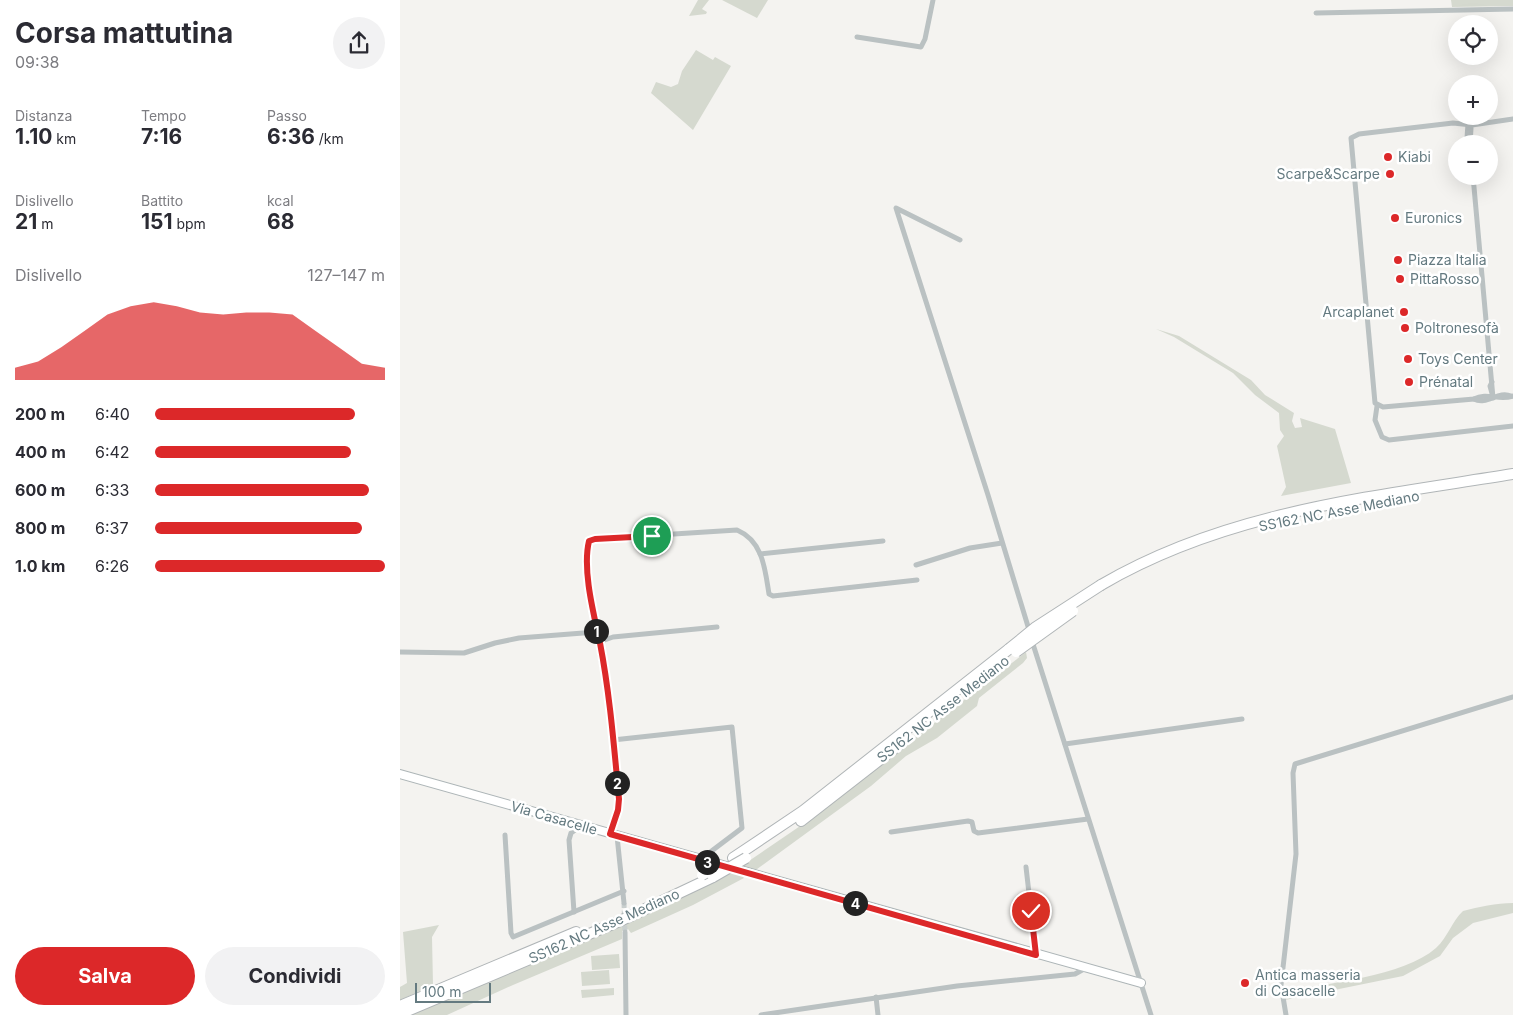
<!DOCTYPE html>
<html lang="it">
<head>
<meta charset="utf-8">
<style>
  body { margin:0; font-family:Inter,sans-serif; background:#f2f2f3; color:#2b2b33; height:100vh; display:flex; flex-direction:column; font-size:19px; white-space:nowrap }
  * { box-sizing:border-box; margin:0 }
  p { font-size:16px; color:#7c7c81 }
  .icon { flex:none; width:28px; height:28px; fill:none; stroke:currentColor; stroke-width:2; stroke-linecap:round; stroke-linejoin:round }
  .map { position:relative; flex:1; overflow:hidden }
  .sheet { display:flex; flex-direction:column; background:#fff; width:400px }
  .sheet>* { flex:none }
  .tools { position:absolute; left:1048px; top:15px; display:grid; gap:10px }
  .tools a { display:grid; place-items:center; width:50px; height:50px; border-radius:50%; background:#fff; box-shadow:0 5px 20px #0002; font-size:25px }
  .scale { position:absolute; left:15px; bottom:12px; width:76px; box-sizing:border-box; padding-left:5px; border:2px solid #647a80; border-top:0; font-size:14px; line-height:18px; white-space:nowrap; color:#647a80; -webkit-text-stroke:4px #fff; paint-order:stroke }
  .pin { position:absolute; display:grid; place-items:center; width:42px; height:42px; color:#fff; margin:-21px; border:2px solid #fff; border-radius:50%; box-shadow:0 1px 5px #0007 }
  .km { position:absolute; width:25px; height:25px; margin:-12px; border-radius:50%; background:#222; color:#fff; font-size:14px; line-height:25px; text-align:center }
  .round { display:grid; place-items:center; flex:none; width:52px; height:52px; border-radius:26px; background:#f2f2f3 }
  .head { display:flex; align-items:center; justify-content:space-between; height:85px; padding:0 15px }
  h1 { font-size:28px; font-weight:700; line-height:38px }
  .metrics { display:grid; grid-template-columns:repeat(3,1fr); gap:8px; height:85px; padding:5px 15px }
  .metrics div { display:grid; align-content:center }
  .metrics b { font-size:21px; font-weight:700 }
  .metrics small { font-size:14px; font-weight:400 }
  .metrics p { font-size:14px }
  .chart { height:140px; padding:10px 15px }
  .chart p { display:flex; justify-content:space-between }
  .chart svg { width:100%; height:90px; margin-top:5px; fill:#dc2829; opacity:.7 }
  .action { display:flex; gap:10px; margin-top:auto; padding:10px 15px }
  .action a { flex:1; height:58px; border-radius:30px; background:#dc2829; color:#fff; font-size:20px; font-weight:700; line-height:58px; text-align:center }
  .action a+a { background:#f2f2f3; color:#2b2b33 }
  ul { padding:0 15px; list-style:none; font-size:16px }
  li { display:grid; grid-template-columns:80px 60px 1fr; align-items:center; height:38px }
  li i { height:12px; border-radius:6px; background:#dc2829 }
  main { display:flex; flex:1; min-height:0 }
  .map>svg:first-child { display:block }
  .green { fill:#d5d9cf }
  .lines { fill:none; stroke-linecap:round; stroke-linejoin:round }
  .street-tunnel { stroke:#c9cfce; stroke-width:5; stroke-dasharray:5 2.5; stroke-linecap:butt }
  .secondary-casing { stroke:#adb5b7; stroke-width:10 }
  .highway-casing { stroke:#b0b5b7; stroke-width:12 }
  .street { stroke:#bac1c2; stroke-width:5 }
  .secondary { stroke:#fff; stroke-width:8 }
  .highway { stroke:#fff; stroke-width:10 }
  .highway-bridge-casing { stroke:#b0b5b7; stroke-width:12; stroke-linecap:butt }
  .highway-bridge { stroke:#fff; stroke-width:10 }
  .route-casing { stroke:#fff; stroke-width:10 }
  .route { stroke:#dc2829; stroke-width:6 }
  .poi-dot { fill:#dc2829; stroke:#fff; stroke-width:2 }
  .labels { text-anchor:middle; stroke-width:5; stroke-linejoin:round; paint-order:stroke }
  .poi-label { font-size:14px; fill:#647a80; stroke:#fff; text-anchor:start }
  .street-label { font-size:14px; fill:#647a80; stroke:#fff }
</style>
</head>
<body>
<main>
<section class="sheet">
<div class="head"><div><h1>Corsa mattutina</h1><p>09:38</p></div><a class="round"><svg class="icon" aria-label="share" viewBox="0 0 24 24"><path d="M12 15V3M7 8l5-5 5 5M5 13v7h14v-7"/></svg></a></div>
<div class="metrics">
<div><p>Distanza</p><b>1.10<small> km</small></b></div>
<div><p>Tempo</p><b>7:16</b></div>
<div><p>Passo</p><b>6:36<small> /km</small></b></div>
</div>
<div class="metrics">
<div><p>Dislivello</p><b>21<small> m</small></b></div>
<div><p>Battito</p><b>151<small> bpm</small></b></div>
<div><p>kcal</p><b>68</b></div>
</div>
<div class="chart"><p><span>Dislivello</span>127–147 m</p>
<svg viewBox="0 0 160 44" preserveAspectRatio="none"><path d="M0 44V38L10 35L20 28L30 20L40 12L50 8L60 6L70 8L80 11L90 12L100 11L110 11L120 12L130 20L140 28L150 36L160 38V44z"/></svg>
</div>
<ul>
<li><b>200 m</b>6:40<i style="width:87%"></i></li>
<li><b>400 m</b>6:42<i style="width:85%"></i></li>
<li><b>600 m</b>6:33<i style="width:93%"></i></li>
<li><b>800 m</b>6:37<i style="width:90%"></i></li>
<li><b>1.0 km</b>6:26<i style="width:100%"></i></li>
</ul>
<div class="action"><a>Salva</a><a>Condividi</a></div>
</section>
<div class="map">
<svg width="1113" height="1015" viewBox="0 0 1113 1015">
  <rect width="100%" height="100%" fill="#f4f3f0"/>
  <g class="green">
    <polygon points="298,0 309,0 302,9 307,12 306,14 289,16"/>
    <polygon points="322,0 368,0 357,18"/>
    <polygon points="1051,0 1113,0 1113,6 1052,7"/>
    <polygon points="296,50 313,60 315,57 331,66 293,130 251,93 256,82 271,87 278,84 282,71"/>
    <polygon points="756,329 779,336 851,380 865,395 894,413 892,421 895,428 902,427 900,418 935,429 951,483 881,496 886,487 877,446 884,436 880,430 879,413 855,395 833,373 774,337"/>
    <polygon points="626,652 627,658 623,663 579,698 577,706 537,738 506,756 471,786 353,872 340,867 409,820"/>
    <polygon points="330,871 341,874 344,878 293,905 231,933 228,929 222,931 222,939 113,985 47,1015 5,1015"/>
    <path d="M1113,903V913L1073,923L1053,938L1040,956L1003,976L885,1000L883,992C926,983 1003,977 1036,948C1048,937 1052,921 1063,911C1079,907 1096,903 1113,903Z"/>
    <polygon points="39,925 32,937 33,985 0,1000 0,987 7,983 3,932"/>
    <polygon points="219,954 220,968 192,970 191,956"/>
    <polygon points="209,970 210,984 182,986 181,972"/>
    <polygon points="214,988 214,995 182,998 181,990"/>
  </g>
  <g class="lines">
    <polyline class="street-tunnel" points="224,903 225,932"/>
    <g class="secondary-casing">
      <polyline id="secondary" points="0,774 741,983"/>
    </g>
    <g class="highway-casing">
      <g id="highway">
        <path d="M701,585C827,511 972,497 1113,474"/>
        <polyline points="401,821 500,744"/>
        <polyline points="333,858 403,811 609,649"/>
        <polyline points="0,1006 176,932"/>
        <polyline points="0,1014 220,921 313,877"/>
      </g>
    </g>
    <g class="street">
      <polyline points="916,13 1113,9"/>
      <polyline points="457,37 521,47 525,39 533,0"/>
      <path d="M1113,119L1072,125L1053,123L959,134L951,138L975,403L983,407L1074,399C1087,392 1099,401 1113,396"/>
      <polyline points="1068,124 1081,120 1084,122"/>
      <polyline points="1068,124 1071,128 1070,144"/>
      <polyline points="1068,124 1067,138 1070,140"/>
      <polyline points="1073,176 1093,398"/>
      <polyline points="560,240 496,208 588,495 630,633"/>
      <polyline points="1092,382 1090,386 1093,397"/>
      <path d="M1074,399C1087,406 1098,390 1111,396"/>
      <polyline points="977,406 975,420 982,437 989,440 1113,426"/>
      <polyline points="360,554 483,541"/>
      <polyline points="516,565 570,548 602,543"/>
      <polyline points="196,632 206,688 219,799 218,810 210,834"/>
      <polyline points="632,641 751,1015"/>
      <polyline points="199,642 213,637 317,627"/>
      <path d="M0,652L64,653L95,643L119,638L196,632C193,603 182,569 189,541L195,539L337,530C363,541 365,569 369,594L373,596L517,580"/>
      <polyline points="213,740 332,727 342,828 301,859"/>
      <polyline points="665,744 842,719"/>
      <polyline points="491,832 568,821 572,822 574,831 578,833 688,819"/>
      <polyline points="105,835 111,933 113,937 224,891"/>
      <polyline points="217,836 224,903"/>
      <polyline points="626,867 636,955"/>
      <polyline points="174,912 169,840 171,833 181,826"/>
      <polyline points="225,932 226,1015"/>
      <polyline points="476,997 478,1015"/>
      <polyline points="361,1015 557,986 675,974 684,969"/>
      <polyline points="886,1015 881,985 896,854 893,773 895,764 1113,697"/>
    </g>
    <use href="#secondary" class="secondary"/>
    <use href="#highway" class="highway"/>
    <g class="highway-bridge-casing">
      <g id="highway-bridge">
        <polyline points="609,649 636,627 701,585"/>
        <polyline points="616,652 673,611"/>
        <polyline points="302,875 319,866"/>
        <polyline points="313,877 346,858"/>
      </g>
    </g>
    <use href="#highway-bridge" class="highway-bridge"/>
  </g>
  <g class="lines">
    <g class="route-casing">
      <path id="route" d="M252,536L195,539L189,541C182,570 194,615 200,643C210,695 214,747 219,799L218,810L210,834L636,955L631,911"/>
    </g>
    <use href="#route" class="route"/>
  </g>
  <g class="poi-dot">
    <circle cx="988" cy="157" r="5"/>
    <circle cx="990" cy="174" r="5"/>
    <circle cx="995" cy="218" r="5"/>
    <circle cx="998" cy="260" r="5"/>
    <circle cx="1000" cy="279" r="5"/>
    <circle cx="1004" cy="312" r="5"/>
    <circle cx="1005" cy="328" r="5"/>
    <circle cx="1008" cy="359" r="5"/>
    <circle cx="1009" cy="382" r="5"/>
    <circle cx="845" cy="983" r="5"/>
  </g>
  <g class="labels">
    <g class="poi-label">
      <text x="998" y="162">Kiabi</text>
      <text x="980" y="179" text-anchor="end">Scarpe&amp;Scarpe</text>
      <text x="1005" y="223">Euronics</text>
      <text x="1008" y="265">Piazza Italia</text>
      <text x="1010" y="284">PittaRosso</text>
      <text x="994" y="317" text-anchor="end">Arcaplanet</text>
      <text x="1015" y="333">Poltronesofà</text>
      <text x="1018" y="364">Toys Center</text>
      <text x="1019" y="387">Prénatal</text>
      <text x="855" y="980">Antica masseria<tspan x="855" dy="16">di Casacelle</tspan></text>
    </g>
    <g class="street-label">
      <text transform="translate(939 511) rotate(-11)" y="5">SS162 NC Asse Mediano</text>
      <text transform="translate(543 709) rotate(-38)" y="5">SS162 NC Asse Mediano</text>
      <text transform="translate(154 818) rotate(16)" y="5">Via Casacelle</text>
      <text transform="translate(204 926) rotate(-24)" y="5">SS162 NC Asse Mediano</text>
    </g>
  </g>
</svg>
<div class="tools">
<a><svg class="icon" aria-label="locate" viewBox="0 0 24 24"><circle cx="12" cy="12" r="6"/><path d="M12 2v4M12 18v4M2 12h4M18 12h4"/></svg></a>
<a>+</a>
<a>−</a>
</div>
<div class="scale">100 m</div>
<div class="pin" style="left:252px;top:536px;background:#1e9e55"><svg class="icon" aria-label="arrive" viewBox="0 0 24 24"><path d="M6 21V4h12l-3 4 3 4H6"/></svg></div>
<div class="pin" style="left:631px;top:911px;background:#d93025"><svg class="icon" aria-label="check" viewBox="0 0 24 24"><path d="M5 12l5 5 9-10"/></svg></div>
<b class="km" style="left:196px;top:631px">1</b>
<b class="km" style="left:217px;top:783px">2</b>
<b class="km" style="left:307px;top:862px">3</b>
<b class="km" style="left:455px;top:903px">4</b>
</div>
</main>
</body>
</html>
